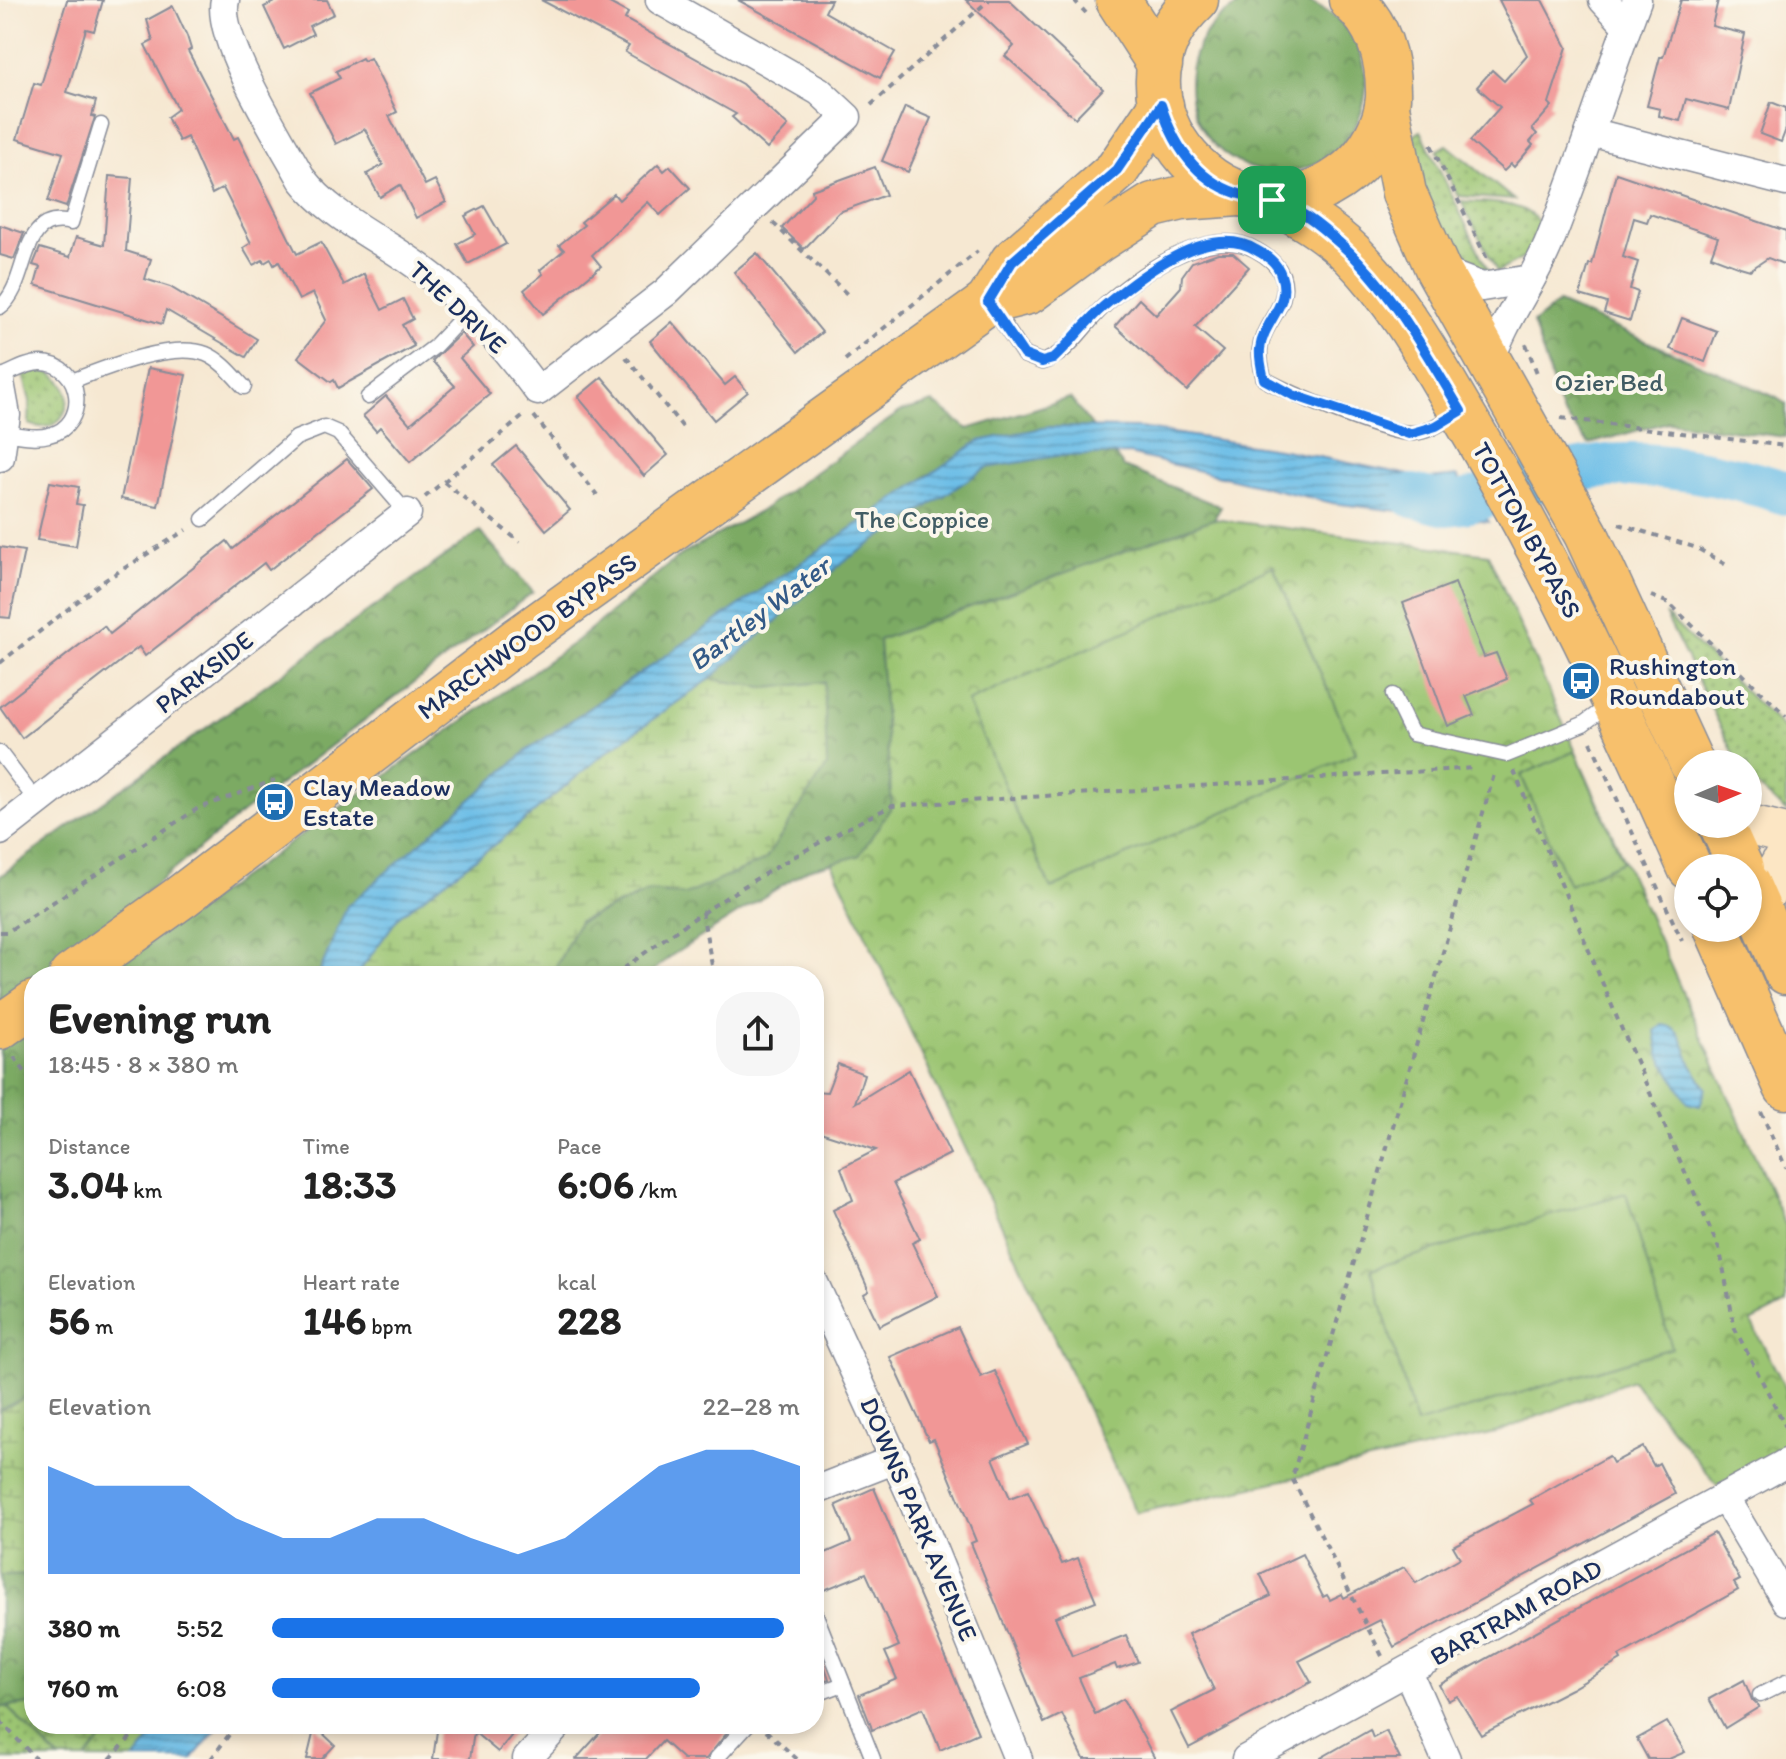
<!DOCTYPE html>
<html lang="en">
<head>
<meta charset="utf-8">
<style>
  body { margin:0; font-family:Itim,sans-serif; background:#f6f6f6; color:#222; height:100vh; display:flex; flex-direction:column; font-size:30px; white-space:nowrap }
  * { box-sizing:border-box; margin:0 }
  p { font-size:26px; color:#767676 }
  .icon { flex:none; width:44px; height:44px; fill:none; stroke:currentColor; stroke-width:2; stroke-linecap:round; stroke-linejoin:round }
  .map { position:relative; flex:1; overflow:hidden }
  .side { position:absolute; left:24px; top:966px; width:800px; height:768px; display:flex; flex-direction:column; background:#fff; border-radius:32px; box-shadow:0 4px 12px #0003 }
  .side>* { flex:none }
  .needle { width:52px; rotate:88deg }
  .buttons { position:absolute; left:1674px; top:750px; display:grid; gap:16px }
  .buttons a { display:grid; place-items:center; width:88px; height:88px; border-radius:50%; background:#fff; box-shadow:0 4px 12px #0003; font-size:40px }
  .pin { position:absolute; display:grid; place-items:center; width:68px; height:68px; color:#fff; margin:-34px; border-radius:16px; box-shadow:0 4px 12px #0006 }
  .round { display:grid; place-items:center; flex:none; width:84px; height:84px; border-radius:32px; background:#f6f6f6 }
  .headline { display:flex; align-items:center; justify-content:space-between; height:136px; padding:0 24px }
  h1 { font-size:44px; font-weight:700; line-height:60px }
  .figures { display:grid; grid-template-columns:repeat(3,1fr); gap:12px; height:136px; padding:8px 24px }
  .figures div { display:grid; align-content:center }
  .figures b { font-size:40px; font-weight:700 }
  .figures small { font-size:22px; font-weight:400 }
  .figures p { font-size:22px }
  .chart { height:224px; padding:16px 24px }
  .chart p { display:flex; justify-content:space-between }
  .chart svg { width:100%; height:144px; margin-top:8px; fill:#1a73e8; opacity:.7 }
  ul { padding:0 24px; list-style:none; font-size:26px }
  li { display:grid; grid-template-columns:128px 96px 1fr; align-items:center; height:60px }
  li i { height:20px; border-radius:10px; background:#1a73e8 }
  .map>svg:first-child { display:block }
  .grass { fill:url(#grass-dots); stroke:#5b7a68; stroke-width:2 }
  .forest { fill:url(#forest-crowns); stroke:#4c6c61; stroke-width:2 }
  .wetland { fill:url(#wetland-marsh); stroke:#5b7a68; stroke-width:2 }
  .park { fill:url(#park-crowns); stroke:#5b7a68; stroke-width:2 }
  .pitch { fill:#9bc572; stroke:#5b7a68; stroke-width:2 }
  .water { fill:url(#water-rules); stroke:#4376a2; stroke-width:2 }
  .lines { fill:none; stroke-linecap:round; stroke-linejoin:round }
  .river { stroke:#6bbde7; stroke-width:44 }
  .building { fill:#f19796 }
  .service-casing { stroke:#888c98; stroke-width:17 }
  .minor-casing { stroke:#888c98; stroke-width:31 }
  .secondary-casing { stroke:#888c98; stroke-width:43 }
  .primary-casing { stroke:#888c98; stroke-width:47 }
  .path { stroke:#888c98; stroke-width:4; stroke-dasharray:6 6; stroke-linecap:butt }
  .service { stroke:#fff; stroke-width:14 }
  .minor { stroke:#fff; stroke-width:28 }
  .secondary { stroke:#fce6c4; stroke-width:40 }
  .primary { stroke:#f7c06c; stroke-width:44 }
  .route-casing { stroke:#fff; stroke-width:16 }
  .route { stroke:#1a73e8; stroke-width:10 }
  .labels { text-anchor:middle; stroke-width:8; stroke-linejoin:round; paint-order:stroke }
  .street-label { font-size:26px; fill:#1b2f5e; stroke:#fbf7ec }
  .park-label { font-size:26px; fill:#415c64; stroke:#fbf7ec }
  .poi-label { font-size:26px; fill:#1b2f5e; stroke:#fbf7ec; text-anchor:start }
  .water-label { font-size:28px; font-style:italic; fill:#335a87; stroke:#fbf7ec }
</style>
</head>
<body>
<div class="map">
<svg width="1786" height="1759" viewBox="0 0 1786 1759">
  <defs>
    <pattern id="grass-dots" width="8" height="8" patternUnits="userSpaceOnUse" patternTransform="scale(2)"><rect width="8" height="8" fill="#9bc572"/><path d="M2 2h.1M6 6h.1" fill="none" stroke="#7ea061" stroke-width="1.8" stroke-linecap="round"/></pattern>
    <pattern id="forest-crowns" width="20" height="18" patternUnits="userSpaceOnUse" patternTransform="scale(2)"><rect width="20" height="18" fill="#7caa64"/><path d="M2 6a3 3 0 1 1 6 0M12 15a3 3 0 1 1 6 0" fill="none" stroke="#658b56"/></pattern>
    <pattern id="wetland-marsh" width="20" height="14" patternUnits="userSpaceOnUse" patternTransform="scale(2)"><rect width="20" height="14" fill="#9bc572"/><path d="M1 5h8M5 5V1M11 12h8M15 12V8" fill="none" stroke="#7ea061"/></pattern>
    <pattern id="park-crowns" width="20" height="18" patternUnits="userSpaceOnUse" patternTransform="scale(2)"><rect width="20" height="18" fill="#9bc572"/><path d="M2 6a3 3 0 1 1 6 0M12 15a3 3 0 1 1 6 0" fill="none" stroke="#7ea061"/></pattern>
    <pattern id="water-rules" width="6" height="5" patternUnits="userSpaceOnUse" patternTransform="scale(2)"><rect width="6" height="5" fill="#6bbde7"/><path d="M0 2.5h6" fill="none" stroke="#579abe"/></pattern>
  </defs>
  <rect width="100%" height="100%" fill="#fbf7ec"/>
  <filter id="ink" filterUnits="userSpaceOnUse"><feTurbulence type="fractalNoise" baseFrequency=".0125" numOctaves="2"/><feDisplacementMap in="SourceGraphic" scale="16" xChannelSelector="R" yChannelSelector="G"/><feConvolveMatrix kernelMatrix="1 2 1 2 8 2 1 2 1" color-interpolation-filters="sRGB"/></filter>
  <filter id="wash" filterUnits="userSpaceOnUse"><feTurbulence type="fractalNoise" baseFrequency=".006" numOctaves="4" result="noise"/><feDisplacementMap in="SourceGraphic" scale="32" xChannelSelector="R" yChannelSelector="G"/><feGaussianBlur stdDeviation="1.8" result="paint"/><feColorMatrix in="noise" values="0 0 0 0 0 0 0 0 0 0 0 0 0 0 0 0 0 1.4 0 .05"/><feComposite in="paint" operator="in"/></filter>
  <g filter="url(#wash)">
    <rect width="100%" height="100%" fill="#f6e8d2"/>
    <g class="grass">
      <polygon points="1421,131 1491,277 1462,272 1429,215 1413,136"/>
      <polygon points="1447,145 1514,200 1458,196 1437,151"/>
      <path d="M1461,201C1493,204 1529,199 1544,231L1535,252L1497,272Z"/>
      <path d="M42,370C87,382 66,441 29,424L30,401L23,375Z"/>
      <polygon points="1665,614 1786,731 1786,812 1748,778 1748,764 1739,764"/>
      <polygon points="0,1707 7,1707 59,1759 0,1759"/>
      <polygon points="113,1724 163,1724 135,1759 86,1759"/>
    </g>
    <g class="forest">
      <circle cx="1278" cy="84" r="88"/>
      <polygon points="1558,303 1775,397 1786,404 1786,437 1668,422 1589,444 1562,412 1533,323"/>
      <polygon points="1070,398 1124,467 1221,507 1214,519 879,640 892,806 859,856 808,869 671,956 647,976 551,976 579,922 650,891 685,895 824,682 768,688 710,679 655,663 528,750 348,906 318,976 102,976 576,641 679,556 759,512 900,412 933,402 968,429"/>
      <polygon points="480,531 533,592 236,818 79,948 0,1002 0,876"/>
      <polygon points="34,1025 34,1393 0,1410 0,1049"/>
      <polygon points="34,1575 34,1704 0,1707 0,1576"/>
    </g>
    <g class="wetland">
      <polygon points="710,679 768,688 824,682 827,766 765,860 685,895 650,891 579,921 551,976 356,976 400,915 503,838 605,753"/>
      <polygon points="34,1393 34,1575 0,1576 0,1410"/>
      <polygon points="34,1704 34,1724 113,1724 86,1759 59,1759 7,1707"/>
    </g>
    <polygon class="park" points="1214,519 1488,554 1786,1226 1786,1304 1751,1322 1786,1389 1786,1446 1717,1485 1632,1380 1495,1433 1136,1513 832,863 859,856 892,806 879,640"/>
    <g class="pitch">
      <polygon points="1273,566 1356,753 1051,889 967,702"/>
      <polygon points="1575,751 1623,861 1569,885 1521,775"/>
      <polygon points="1626,1193 1672,1348 1416,1424 1371,1269"/>
    </g>
    <g class="water">
      <polygon points="1048,427 1139,428 1284,450 1429,479 1457,476 1489,522 1332,503 1129,454 1056,456 986,468 843,562 710,679 605,753 503,838 400,915 356,976 318,976 347,906 528,750 979,441"/>
      <path d="M1662,1024C1685,1028 1683,1048 1692,1065C1696,1073 1702,1081 1706,1088L1700,1106L1688,1103L1659,1054L1655,1031Z"/>
      <polygon points="163,1724 221,1724 192,1759 135,1759"/>
    </g>
    <g class="lines">
      <path class="river" d="M1413,496L1447,504L1464,502C1508,491 1554,472 1600,467C1654,459 1734,476 1786,493"/>
    </g>
    <g id="blocks">
      <g class="building">
        <polygon points="67,0 103,0 94,31 86,29 67,92 96,101 92,116 95,117 66,207 48,201 63,153 17,139 34,83 41,85"/>
        <polygon points="278,0 327,0 334,14 309,26 313,34 284,49 264,7"/>
        <polygon points="541,0 604,0 628,13 625,19 742,84 788,126 767,149 732,117 736,114 625,52 629,46"/>
        <polygon points="738,0 831,0 825,12 895,52 880,78"/>
        <polygon points="966,0 1009,0 1103,89 1075,118 1005,56 1014,46"/>
        <polygon points="1499,0 1542,0 1567,47 1549,103 1552,106 1532,129 1537,134 1530,142 1533,145 1514,167 1511,164 1504,171 1470,141 1500,107 1477,87 1492,70 1504,81 1527,55"/>
        <polygon points="1681,0 1718,0 1712,26 1745,34 1729,110 1686,99 1680,121 1659,116 1660,109 1647,106 1660,57 1663,57"/>
        <polygon points="173,6 187,36 191,49 188,51 234,139 238,137 297,254 321,242 344,285 364,274 382,310 403,299 413,319 402,325 414,346 338,388 334,380 331,382 298,357 326,320 313,293 299,300 279,262 274,265 271,259 264,263 263,260 253,265 243,248 251,243 223,188 212,194 187,137 179,141 167,117 178,109 145,45 153,41 147,20"/>
        <polygon points="362,58 364,61 370,58 397,112 389,116 425,185 435,180 446,202 416,218 400,185 380,197 367,174 383,165 365,129 336,144 310,93 340,78 336,71"/>
        <polygon points="1771,102 1786,108 1786,129 1781,142 1760,134"/>
        <polygon points="905,107 931,118 908,172 882,161"/>
        <polygon points="658,164 664,171 670,166 690,188 660,215 648,202 592,255 601,266 543,314 524,290 543,274 540,270 564,250 559,245 584,225 581,222 614,194 619,200"/>
        <polygon points="875,167 886,195 839,212 804,249 782,228 813,195 812,190"/>
        <polygon points="1616,173 1786,231 1786,265 1768,258 1750,270 1740,267 1711,256 1718,237 1650,214 1647,222 1634,218 1623,257 1638,262 1630,289 1638,292 1630,321 1604,313 1607,303 1580,295 1589,264 1592,264"/>
        <polygon points="109,176 132,178 126,251 151,259 145,279 170,287 257,339 246,357 166,310 162,324 35,285 40,267 33,265 40,248 70,257 76,237 104,245"/>
        <polygon points="484,206 506,244 468,264 457,244 475,234 465,216"/>
        <polygon points="0,225 24,233 14,259 0,255"/>
        <polygon points="757,253 822,332 798,352 734,272"/>
        <polygon points="1218,253 1233,253 1249,267 1195,327 1223,351 1187,391 1115,326 1139,299 1156,315 1181,287 1182,276 1192,262"/>
        <polygon points="1682,318 1717,331 1705,362 1670,349"/>
        <polygon points="672,322 725,385 735,377 748,392 714,420 650,341"/>
        <polygon points="461,333 473,347 460,358 490,394 410,462 380,427 376,431 363,416 386,396 410,424 455,386 432,361"/>
        <polygon points="148,368 186,375 158,506 121,499"/>
        <polygon points="602,377 668,455 644,476 578,397"/>
        <polygon points="516,446 570,510 546,530 493,465"/>
        <polygon points="347,459 373,489 269,570 264,563 145,656 139,647 22,738 0,707 104,626 110,634 227,541 233,549"/>
        <polygon points="50,482 79,487 76,504 83,505 76,546 37,540"/>
        <polygon points="0,547 24,551 10,618 0,617"/>
        <polygon points="1455,583 1484,657 1496,653 1507,679 1466,696 1474,715 1448,726 1403,603"/>
        <polygon points="838,1064 864,1074 855,1103 909,1070 950,1154 893,1183 920,1239 912,1243 938,1296 879,1326 864,1294 869,1291 833,1210 853,1200 841,1168 876,1150 814,1130 814,1091 827,1092"/>
        <polygon points="958,1327 981,1377 995,1371 1028,1444 993,1458 1010,1498 1028,1491 1062,1564 1078,1558 1096,1601 1055,1617 1072,1656 1126,1635 1138,1662 1117,1669 1115,1664 1079,1678 1095,1714 1123,1699 1155,1759 1084,1759 1062,1714 1044,1723 971,1543 976,1541 934,1439 929,1441 890,1357"/>
        <polygon points="1643,1447 1654,1466 1659,1463 1675,1494 1394,1647 1380,1620 1299,1661 1311,1682 1189,1748 1171,1712 1214,1690 1188,1634 1271,1596 1260,1574 1302,1554 1323,1597 1327,1595 1330,1600 1342,1594 1344,1598 1404,1567 1416,1583 1460,1558 1453,1546 1533,1504 1530,1500 1609,1456 1613,1463"/>
        <polygon points="874,1488 978,1733 940,1750 923,1708 872,1730 871,1726 859,1695 897,1679 885,1652 899,1646 866,1573 819,1592 814,1580 814,1558 851,1542 836,1505"/>
        <polygon points="1714,1533 1740,1580 1734,1583 1738,1590 1619,1656 1621,1660 1571,1689 1481,1735 1457,1696 1448,1701 1439,1685"/>
        <polygon points="819,1649 829,1679 814,1684 814,1651"/>
        <polygon points="1744,1680 1752,1700 1759,1707 1725,1728 1709,1699"/>
        <polygon points="1667,1722 1685,1752 1669,1759 1648,1759 1637,1739"/>
        <polygon points="438,1724 521,1724 498,1752 474,1732 470,1759 433,1759"/>
        <polygon points="608,1724 734,1724 706,1759 683,1759 663,1741 646,1759 576,1759"/>
        <polygon points="315,1726 335,1745 322,1759 307,1759"/>
        <polygon points="1370,1730 1373,1738 1386,1731 1400,1759 1319,1759"/>
      </g>
    </g>
  </g>
  <g filter="url(#ink)">
    <use href="#blocks" fill-opacity="0" stroke="#888c98" stroke-width="2"/>
    <g class="lines">
      <g class="service-casing">
        <g id="service">
          <path d="M991,305L1024,355L1042,362C1067,355 1082,328 1100,310C1133,277 1210,222 1256,250C1267,256 1277,263 1282,275C1292,305 1263,321 1260,349C1259,359 1262,370 1264,379C1289,393 1388,435 1413,433C1430,432 1444,421 1459,412"/>
          <path d="M0,307C31,284 17,210 71,223L101,125"/>
          <path d="M0,377C13,372 27,363 41,363C83,363 90,426 49,435C36,439 19,435 6,433"/>
          <path d="M72,381C105,368 172,341 206,354C221,360 233,375 244,387"/>
          <polyline points="368,397 434,347 469,310"/>
          <polyline points="203,519 296,438 324,427 338,433 407,513"/>
          <polyline points="1393,695 1412,734 1507,755 1583,724 1609,705"/>
          <polyline points="0,753 37,802"/>
          <polyline points="814,1610 873,1759"/>
          <polyline points="814,1695 843,1684"/>
          <polyline points="1760,1695 1786,1682"/>
          <polyline points="716,1759 748,1724"/>
        </g>
      </g>
      <g class="minor-casing">
        <g id="minor">
          <path d="M225,0C215,38 282,142 302,179C332,218 380,238 419,267C466,301 503,344 538,391L666,292L847,117L819,91L660,0"/>
          <polyline points="1603,0 1627,26"/>
          <polyline points="1590,132 1786,182"/>
          <polyline points="1438,270 1482,287 1531,279"/>
          <path d="M1489,365C1503,319 1534,282 1551,238C1582,159 1607,79 1637,0"/>
          <polyline points="0,382 6,415 0,457"/>
          <polyline points="0,831 407,513"/>
          <polyline points="814,1283 909,1491 1018,1759"/>
          <polyline points="814,1491 896,1459"/>
          <polyline points="1724,1497 1786,1601"/>
          <polyline points="1408,1672 1446,1759"/>
          <polyline points="527,1759 559,1724"/>
          <polyline points="1246,1759 1786,1463"/>
        </g>
      </g>
      <g class="secondary-casing">
        <g id="secondary">
          <polyline points="1746,824 1786,834"/>
          <polyline points="1758,906 1786,855"/>
        </g>
      </g>
      <g class="primary-casing">
        <g id="primary">
          <polyline points="1118,0 1160,65"/>
          <path d="M1196,0C1088,99 1232,266 1349,171C1370,154 1386,125 1388,98C1389,61 1380,25 1351,0"/>
          <polyline points="1387,107 1404,193 1438,270 1586,534 1692,764"/>
          <path d="M1272,200C1302,215 1328,231 1352,254C1399,301 1432,362 1465,418C1553,565 1621,712 1690,868"/>
          <polyline points="988,302 1012,262 1117,170 1161,105"/>
          <polyline points="1721,824 1741,868"/>
          <polyline points="1748,885 1786,972"/>
          <polyline points="1716,928 1786,1087"/>
          <polyline points="71,976 181,897 520,638 988,302 1028,292 1097,241 1153,205 1182,198 1239,194"/>
          <polyline points="0,1027 34,1003"/>
        </g>
      </g>
      <g class="path">
        <polyline points="1074,0 1086,13"/>
        <polyline points="871,105 989,0"/>
        <polyline points="1431,145 1487,259"/>
        <polyline points="773,223 847,294"/>
        <polyline points="1526,344 1537,373"/>
        <polyline points="626,357 685,430"/>
        <polyline points="845,360 978,251"/>
        <polyline points="534,416 597,495"/>
        <polyline points="1561,418 1786,446"/>
        <polyline points="444,482 520,542"/>
        <polyline points="425,497 526,414"/>
        <polyline points="1619,524 1697,548 1730,567"/>
        <polyline points="1651,596 1669,603 1786,716"/>
        <polyline points="0,663 102,582 186,530"/>
        <polyline points="1591,742 1682,941"/>
        <polyline points="1514,771 1620,1025 1720,1251 1735,1329 1786,1427"/>
        <polyline points="702,912 714,976"/>
        <polyline points="0,932 7,932 197,809 275,780"/>
        <path d="M614,976C701,909 793,853 892,806L1474,768"/>
        <polyline points="14,1057 34,1084"/>
        <polyline points="1761,1112 1786,1168"/>
        <polyline points="1382,1656 1292,1478 1495,771"/>
        <polyline points="0,1721 36,1759"/>
        <polyline points="766,1731 797,1759"/>
        <polyline points="110,1759 143,1724"/>
        <polyline points="211,1759 237,1724"/>
      </g>
      <use href="#service" class="service"/>
      <use href="#minor" class="minor"/>
      <use href="#secondary" class="secondary"/>
      <use href="#primary" class="primary"/>
    </g>
  </g>
  <g class="lines" filter="url(#ink)">
    <g class="route-casing">
      <path id="route" d="M1161,105C1174,147 1198,183 1243,195C1253,198 1263,197 1273,200C1293,206 1314,221 1330,235C1387,280 1424,350 1461,411L1436,426L1409,434L1293,395L1264,379C1262,370 1259,359 1260,349C1263,321 1292,305 1281,275C1277,262 1267,256 1256,250C1209,221 1140,276 1104,306C1085,322 1071,343 1053,359L1042,362L1024,355L988,302L1012,262L1117,170Z"/>
    </g>
    <use href="#route" class="route"/>
  </g>
  <defs>
    <g id="bus-disc" transform="scale(2)"><circle r="9.5" fill="#1f6fb2" stroke="#fbf7ec"/><path d="M-5-6H5V4H4V6H2V4H-2V6H-4V4H-5ZM-3.5-4V0h7V-4ZM-3.5 1.2v1.5H-2V1.2ZM2 1.2v1.5H3.5V1.2Z" fill="#fff"/></g>
  </defs>
  <g fill-rule="evenodd">
    <use href="#bus-disc" x="1581" y="681"/>
    <use href="#bus-disc" x="275" y="802"/>
  </g>
  <g class="labels">
    <g class="street-label">
      <text transform="translate(458 307) rotate(43)" y="9">THE DRIVE</text>
      <text transform="translate(1527 530) rotate(61)" y="9">TOTTON BYPASS</text>
      <text transform="translate(527 636) rotate(-36)" y="9">MARCHWOOD BYPASS</text>
      <text transform="translate(204 672) rotate(-38)" y="9">PARKSIDE</text>
      <text transform="translate(919 1519) rotate(67)" y="9">DOWNS PARK AVENUE</text>
      <text transform="translate(1516 1612) rotate(-29)" y="9">BARTRAM ROAD</text>
    </g>
    <g class="park-label">
      <text x="1609" y="391">Ozier Bed</text>
      <text x="922" y="528">The Coppice</text>
    </g>
    <g class="poi-label">
      <text x="1609" y="675">Rushington<tspan x="1609" dy="30">Roundabout</tspan></text>
      <text x="303" y="796">Clay Meadow<tspan x="303" dy="30">Estate</tspan></text>
    </g>
    <g class="water-label">
      <text transform="translate(759 613) rotate(-37)" y="10">Bartley Water</text>
    </g>
  </g>
</svg>
<div class="buttons">
<a><svg class="needle" viewBox="-14 -14 28 28"><path d="M0-13l5 13h-10z" fill="#e53935"/><path d="M0 13l5-13h-10z" fill="#767676"/></svg></a>
<a><svg class="icon" aria-label="locate" viewBox="0 0 24 24"><circle cx="12" cy="12" r="6"/><path d="M12 2v4M12 18v4M2 12h4M18 12h4"/></svg></a>
</div>
<div class="pin" style="left:1272px;top:200px;background:#1e9e55"><svg class="icon" aria-label="arrive" viewBox="0 0 24 24"><path d="M6 21V4h12l-3 4 3 4H6"/></svg></div>
<section class="side">
<div class="headline"><div><h1>Evening run</h1><p>18:45 · 8 × 380 m</p></div><a class="round"><svg class="icon" aria-label="share" viewBox="0 0 24 24"><path d="M12 15V3M7 8l5-5 5 5M5 13v7h14v-7"/></svg></a></div>
<div class="figures">
<div><p>Distance</p><b>3.04<small> km</small></b></div>
<div><p>Time</p><b>18:33</b></div>
<div><p>Pace</p><b>6:06<small> /km</small></b></div>
</div>
<div class="figures">
<div><p>Elevation</p><b>56<small> m</small></b></div>
<div><p>Heart rate</p><b>146<small> bpm</small></b></div>
<div><p>kcal</p><b>228</b></div>
</div>
<div class="chart"><p><span>Elevation</span>22–28 m</p>
<svg viewBox="0 0 160 44" preserveAspectRatio="none"><path d="M0 44V11L10 17L20 17L30 17L40 27L50 33L60 33L70 27L80 27L90 33L100 38L110 33L120 22L130 11L140 6L150 6L160 11V44z"/></svg>
</div>
<ul>
<li><b>380 m</b>5:52<i style="width:97%"></i></li>
<li><b>760 m</b>6:08<i style="width:81%"></i></li>
</ul>
</section>
</div>
</body>
</html>
